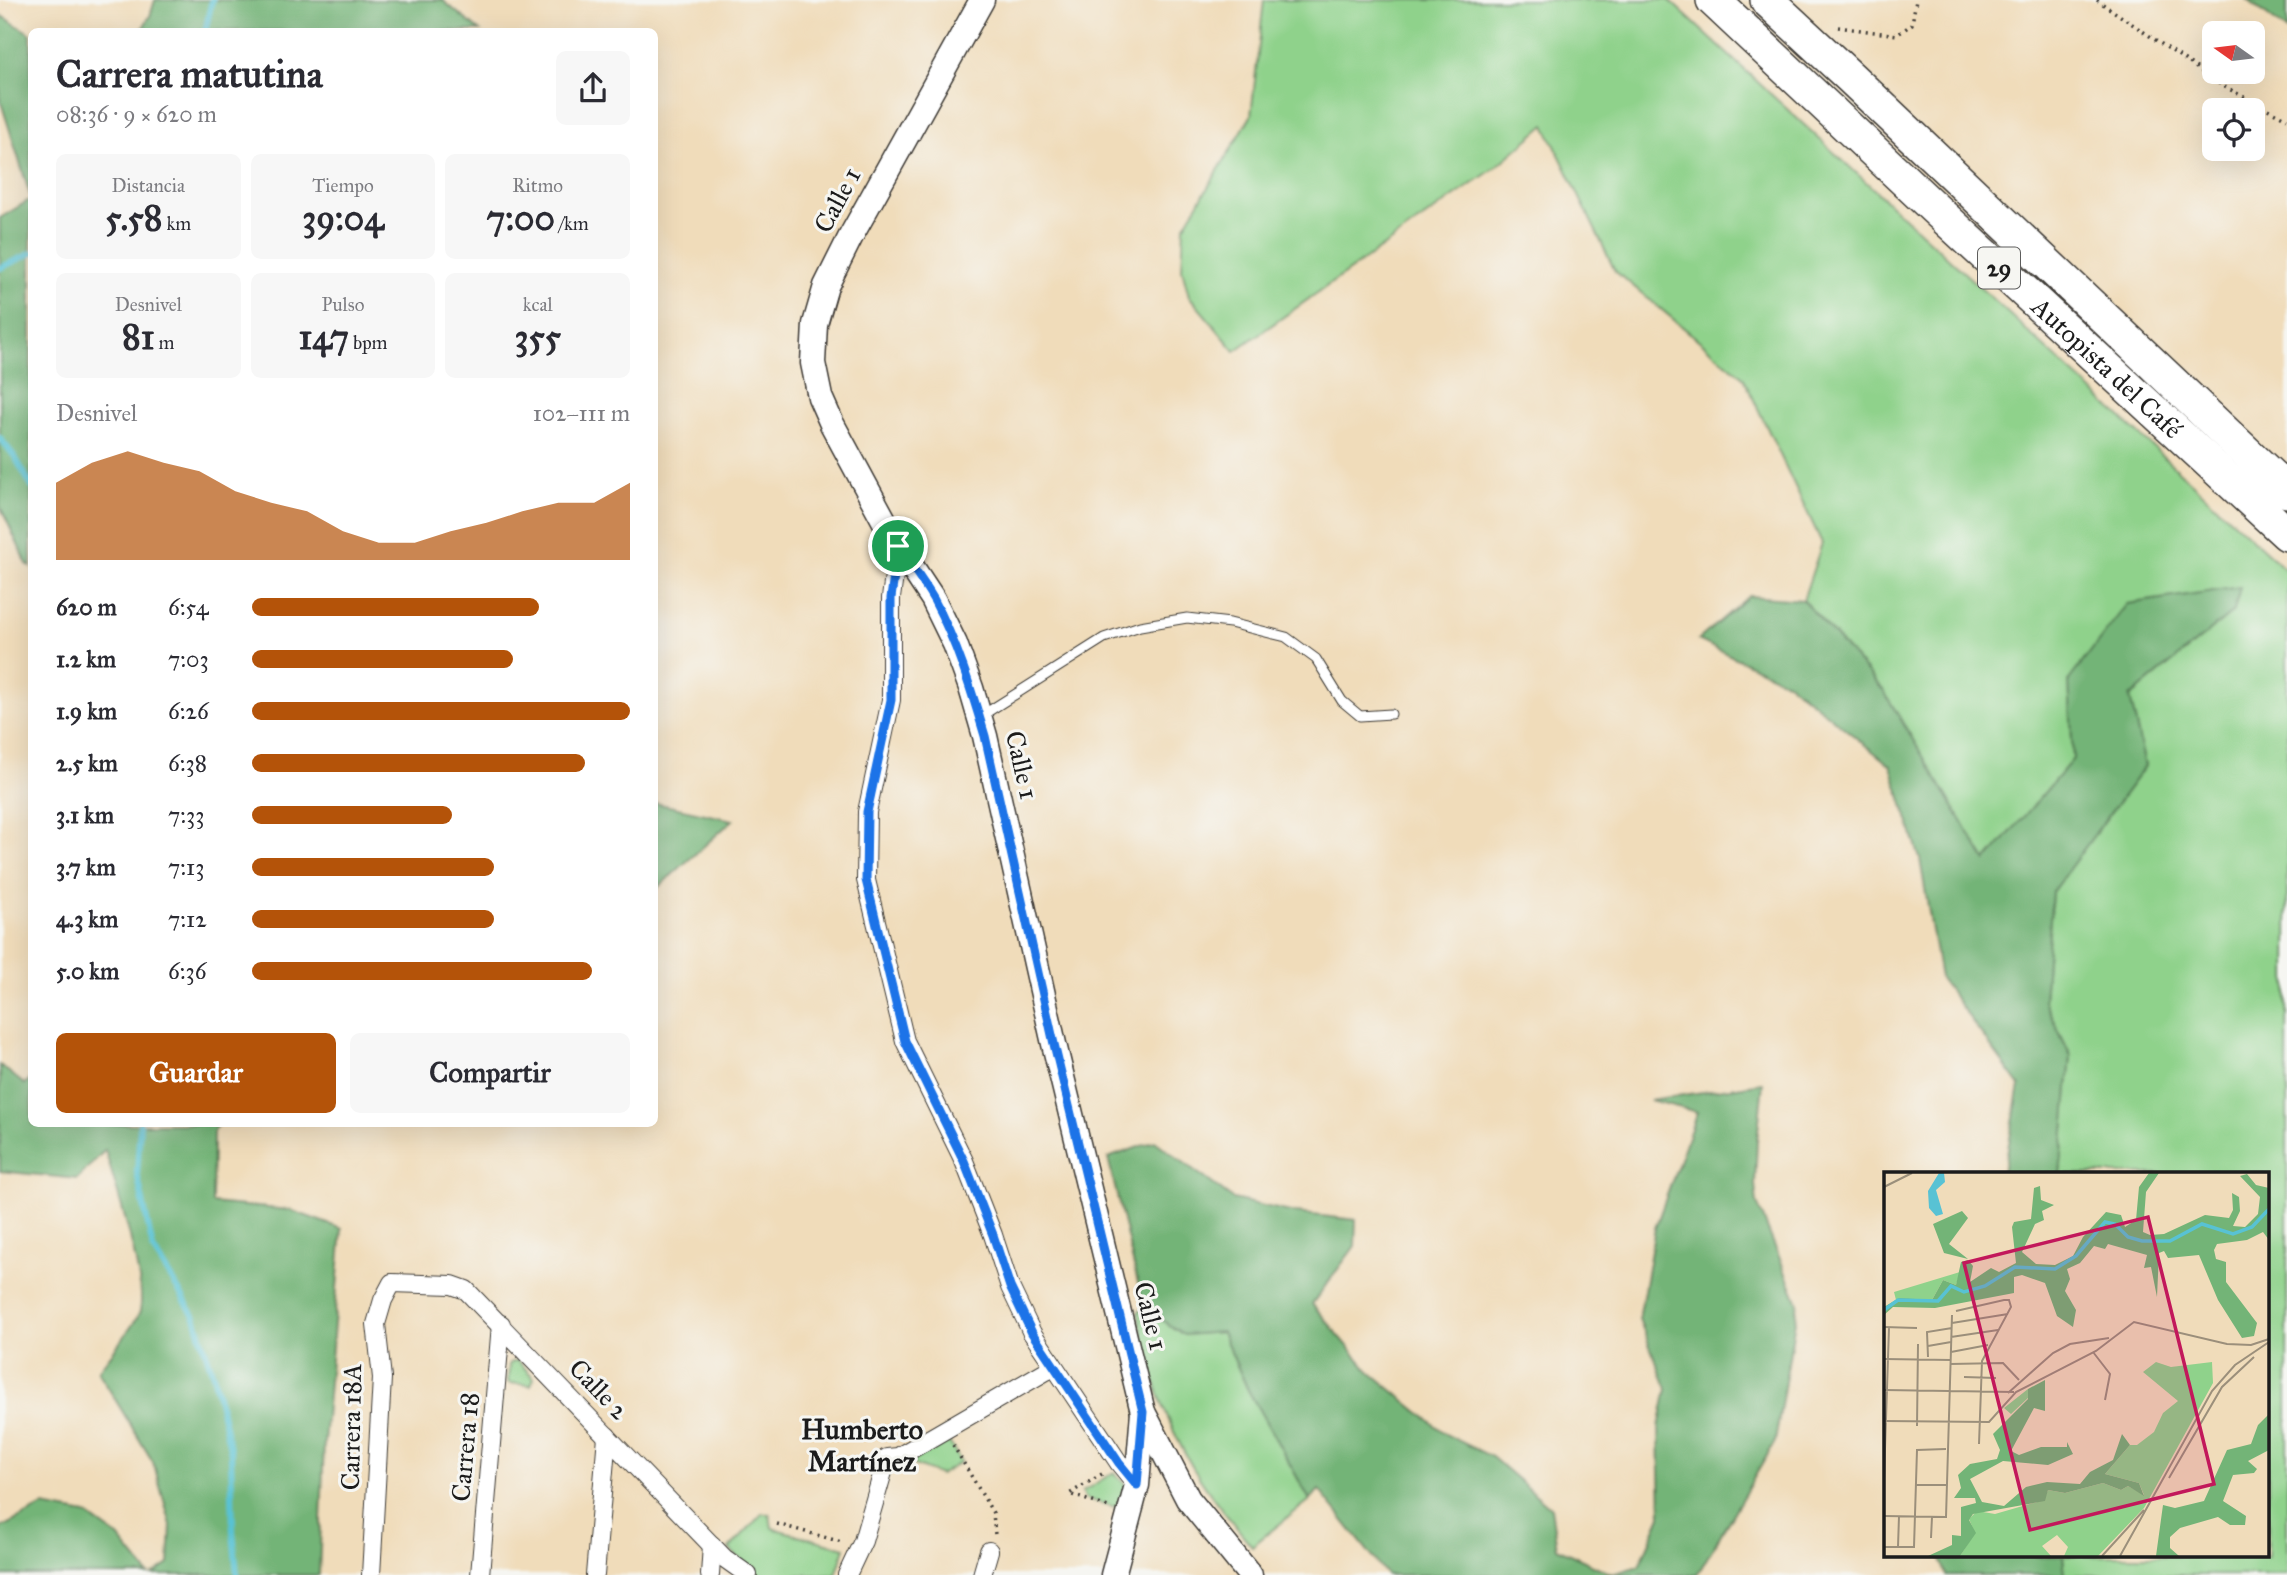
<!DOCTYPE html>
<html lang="es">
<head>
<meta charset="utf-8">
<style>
  body { margin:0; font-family:"IM FELL Great Primer",serif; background:#f7f7f7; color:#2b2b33; height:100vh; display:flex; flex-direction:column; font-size:26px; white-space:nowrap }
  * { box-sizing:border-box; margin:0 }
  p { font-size:23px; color:#7c7c81 }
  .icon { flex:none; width:38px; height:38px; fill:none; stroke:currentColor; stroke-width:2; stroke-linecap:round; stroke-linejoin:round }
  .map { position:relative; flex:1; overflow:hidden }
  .panel { position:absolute; left:28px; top:28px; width:630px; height:1099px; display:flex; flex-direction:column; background:#fff; border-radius:10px; box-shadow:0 7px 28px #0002 }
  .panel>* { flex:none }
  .needle { width:46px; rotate:284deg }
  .buttons { position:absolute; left:2202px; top:21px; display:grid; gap:14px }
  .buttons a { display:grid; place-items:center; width:63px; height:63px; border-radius:10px; background:#fff; box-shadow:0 7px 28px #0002; font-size:35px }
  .pin { position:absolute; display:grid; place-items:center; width:60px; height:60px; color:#fff; margin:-30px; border:4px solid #fff; border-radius:50%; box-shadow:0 2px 7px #0007 }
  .round { display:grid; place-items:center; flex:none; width:74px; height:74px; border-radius:10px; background:#f7f7f7 }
  .head { display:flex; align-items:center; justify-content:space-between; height:119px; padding:0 28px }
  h1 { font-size:38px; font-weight:700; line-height:52px }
  .metrics { display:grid; grid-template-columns:repeat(3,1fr); gap:10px; height:119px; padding:7px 28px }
  .metrics div { display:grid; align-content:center; border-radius:10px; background:#f7f7f7; text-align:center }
  .metrics b { font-size:35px; font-weight:700 }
  .metrics small { font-size:19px; font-weight:400 }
  .metrics p { font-size:19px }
  .chart { height:196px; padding:14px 28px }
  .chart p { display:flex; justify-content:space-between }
  .chart svg { width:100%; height:126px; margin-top:7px; fill:#b45309; opacity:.7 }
  .primary-button { display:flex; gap:14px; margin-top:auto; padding:14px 28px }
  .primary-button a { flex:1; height:80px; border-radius:10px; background:#b45309; color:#fff; font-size:28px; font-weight:700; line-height:80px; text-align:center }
  .primary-button a+a { background:#f7f7f7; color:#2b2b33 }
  ul { padding:0 28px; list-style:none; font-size:23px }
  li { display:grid; grid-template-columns:112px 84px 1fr; align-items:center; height:52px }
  li i { height:18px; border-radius:9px; background:#b45309 }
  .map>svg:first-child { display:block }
  .green { fill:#8fd28b; stroke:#567754; stroke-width:2 }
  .forest { fill:#73b477; stroke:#48684a; stroke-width:2 }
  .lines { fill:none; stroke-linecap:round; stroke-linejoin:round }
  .stream { stroke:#58c2d4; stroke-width:6 }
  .lane-casing { stroke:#3c3934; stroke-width:11 }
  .street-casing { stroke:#3c3934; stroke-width:20 }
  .secondary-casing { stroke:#3c3934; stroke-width:27 }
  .highway-casing { stroke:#3c3934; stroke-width:36 }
  .path { stroke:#3c3934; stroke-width:3.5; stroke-dasharray:2 5; stroke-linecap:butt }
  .lane { stroke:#fff; stroke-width:9 }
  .street { stroke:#fff; stroke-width:18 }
  .secondary { stroke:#fff; stroke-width:24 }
  .highway { stroke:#fff; stroke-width:33 }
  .route-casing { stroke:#fff; stroke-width:14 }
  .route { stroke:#1a73e8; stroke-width:9 }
  .labels { text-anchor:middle; stroke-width:6; stroke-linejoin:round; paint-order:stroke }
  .shield { fill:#f6f6f2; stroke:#5d5d5c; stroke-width:2 }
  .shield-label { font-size:24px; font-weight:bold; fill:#1c1c1c }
  .street-label { font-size:26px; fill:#1c1c1c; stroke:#f6f6f2 }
  .neighbourhood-label { font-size:28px; font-weight:bold; fill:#1c1c1c; stroke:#f6f6f2 }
  .inset-river { fill:none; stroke:#58c2d4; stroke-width:3.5 }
  .inset-road { fill:none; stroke:#9b8f7b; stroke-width:2 }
  .view { fill:#c2185b; fill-opacity:0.15; stroke:#c2185b; stroke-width:3.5 }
  .inset-edge { fill:none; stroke:#1c1c1c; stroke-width:3.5 }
</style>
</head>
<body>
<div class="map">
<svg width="2287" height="1575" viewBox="0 0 2287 1575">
  <rect width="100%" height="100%" fill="#f6f6f2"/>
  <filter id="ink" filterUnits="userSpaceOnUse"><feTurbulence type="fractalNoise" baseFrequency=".0143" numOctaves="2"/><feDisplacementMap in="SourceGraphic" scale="14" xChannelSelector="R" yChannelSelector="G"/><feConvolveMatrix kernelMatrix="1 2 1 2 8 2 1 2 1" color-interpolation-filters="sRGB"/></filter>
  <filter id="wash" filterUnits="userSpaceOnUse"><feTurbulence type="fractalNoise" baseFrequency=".00686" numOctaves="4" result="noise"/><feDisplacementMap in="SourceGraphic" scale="28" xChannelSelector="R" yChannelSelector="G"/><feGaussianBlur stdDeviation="1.57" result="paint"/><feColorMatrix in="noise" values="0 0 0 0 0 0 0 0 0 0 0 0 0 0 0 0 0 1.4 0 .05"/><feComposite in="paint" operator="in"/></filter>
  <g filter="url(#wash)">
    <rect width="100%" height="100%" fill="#f0dcba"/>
    <g class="green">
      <polygon points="1264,0 1669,0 2287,571 2287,1575 2065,1575 2063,1556 2268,1556 2268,1174 2060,1174 2071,1056 2044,1001 2052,892 2145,766 2130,697 2234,611 2069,680 2073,759 1986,862 1883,690 1803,600 1822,543 1743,377 1615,271 1545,125 1496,167 1235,351 1189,296 1182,269 1184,227 1251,116"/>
      <path d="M1144,1308L1184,1335L1222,1332L1248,1390L1310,1500L1252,1546C1231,1521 1210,1496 1193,1468C1165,1421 1147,1366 1138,1312Z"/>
      <polygon points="517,1360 534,1378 531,1385 508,1383 509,1364"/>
      <polygon points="948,1440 961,1462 940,1475 914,1465 911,1459"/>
      <polygon points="1114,1472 1126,1485 1116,1507 1086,1499 1082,1492"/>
      <polygon points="763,1513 770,1515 772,1528 845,1548 836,1575 758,1575 729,1549"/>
    </g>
    <g class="forest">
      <polygon points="155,0 442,0 480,31 141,31 150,16"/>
      <polygon points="2248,0 2287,0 2287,31"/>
      <polygon points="0,15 31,34 31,198 0,99"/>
      <polygon points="31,199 31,567 27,564 0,506 0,218"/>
      <polygon points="2240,587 2234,611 2130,697 2145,766 2052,892 2044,1001 2071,1056 2060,1174 2001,1174 2005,1164 2020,1086 1940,978 1920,859 1891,766 1790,684 1698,640 1749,596 1803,600 1883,690 1986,861 2073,759 2069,680 2127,604"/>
      <polygon points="655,803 733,820 655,890 654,803"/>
      <path d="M0,1065L24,1084L31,1079L32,1124H218L213,1132L212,1203L290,1210L342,1229L324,1442L319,1575H153L169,1564L171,1525L153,1462L98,1371C109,1356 131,1330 139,1314C150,1289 113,1179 105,1150L77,1179L0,1171Z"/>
      <polygon points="1763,1083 1757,1141 1755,1184 1757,1203 1798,1303 1775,1442 1697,1575 1387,1575 1319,1490 1310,1500 1248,1390 1222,1332 1184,1335 1144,1308 1108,1158 1155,1141 1233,1199 1295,1213 1356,1220 1355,1246 1312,1304 1370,1372 1447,1435 1492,1457 1551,1508 1557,1548 1612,1574 1639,1566 1661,1516 1659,1427 1667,1389 1639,1319 1655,1228 1697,1112 1650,1100"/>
      <polygon points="43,1506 86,1514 118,1537 149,1575 0,1575 0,1528"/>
      <polygon points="1940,1556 2063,1556 2065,1575 1946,1575"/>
    </g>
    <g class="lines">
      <g class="stream">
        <polyline points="205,32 212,0"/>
        <polyline points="0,268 32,253"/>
        <polyline points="0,438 15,457 32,487"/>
        <polyline points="140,1124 137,1173 153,1249 195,1317 214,1378 231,1453 233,1531 237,1575"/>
      </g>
    </g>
  </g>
  <g filter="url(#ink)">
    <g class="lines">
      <g class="lane-casing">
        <polyline id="lane" points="981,716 1104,638 1140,626 1187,618 1230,623 1286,637 1316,659 1342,701 1360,716 1391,714"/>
      </g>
      <g class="street-casing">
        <g id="street">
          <polyline points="898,546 891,598 891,700 867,812 866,880 905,1041 964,1161 993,1235 1010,1287 1032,1333 1119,1463 1137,1485"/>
          <polyline points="371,1575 382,1378 376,1324 383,1300 392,1283 452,1285 466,1290 724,1558 748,1575"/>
          <polyline points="480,1575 501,1324"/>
          <polyline points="595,1575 607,1436"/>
          <polyline points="710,1575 712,1545"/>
          <polyline points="847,1575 863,1541 887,1458 898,1457 1053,1367"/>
          <polyline points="982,1575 989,1551"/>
        </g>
      </g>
      <g class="secondary-casing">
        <g id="secondary">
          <polyline points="982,0 851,236 826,286 815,324 813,363 820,397 832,424 898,546 933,599 955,644 971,688 985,736 1054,1044 1143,1412 1188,1499 1250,1575"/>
          <polyline points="1113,1575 1137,1485 1143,1412"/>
        </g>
      </g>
      <g class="highway-casing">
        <g id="highway">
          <path id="s1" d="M1713,0L1934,208L2287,534"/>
          <polyline points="1767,0 1851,78 2287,491"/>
        </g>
      </g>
      <g class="path">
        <polyline points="2097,0 2223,86 2287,119"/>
        <polyline points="1838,27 1897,35 1912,24 1916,0"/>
        <polyline points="953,1445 993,1513 995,1535"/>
        <polyline points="1102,1474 1069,1494 1108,1507"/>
        <polyline points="777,1524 842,1542"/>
      </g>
      <use href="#lane" class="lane"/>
      <use href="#street" class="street"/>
      <use href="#secondary" class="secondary"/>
      <use href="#highway" class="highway"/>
    </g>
  </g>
  <g class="lines" filter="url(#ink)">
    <g class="route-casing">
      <path id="route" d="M898,546C910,564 923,581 934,600C957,643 971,689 985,736L1054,1044L1143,1412L1137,1485L1119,1463L1032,1333L1010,1287L993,1235L964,1161L905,1041L866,880L867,812L891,700V598Z"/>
    </g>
    <use href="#route" class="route"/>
  </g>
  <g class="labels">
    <rect class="shield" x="1978" y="247.5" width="42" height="41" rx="5"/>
    <g class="shield-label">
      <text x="1999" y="276">29</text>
    </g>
    <g class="street-label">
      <text transform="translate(837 200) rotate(-62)" y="9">Calle 1</text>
      <text dy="9" stroke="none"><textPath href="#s1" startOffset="539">Autopista del Café</textPath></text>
      <text transform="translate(1022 765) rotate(77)" y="9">Calle 1</text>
      <text transform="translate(1151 1316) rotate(76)" y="9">Calle 1</text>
      <text transform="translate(599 1389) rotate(46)" y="9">Calle 2</text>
      <text transform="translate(351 1427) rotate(-89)" y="9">Carrera 18A</text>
      <text transform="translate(465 1447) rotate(-85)" y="9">Carrera 18</text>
    </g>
    <g class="neighbourhood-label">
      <text x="862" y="1439">Humberto<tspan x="862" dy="32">Martínez</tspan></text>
    </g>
  </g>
  <g transform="translate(1884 1172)">
    <rect width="385" height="385" fill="#f0dcba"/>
    <path d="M76,100L72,113L59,108L48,128H12L10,120ZM272,190L287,195L328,190L329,211L260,336L214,384H180L184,375L173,363L158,374L167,384H76L91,361L85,347L93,339L111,342L160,328L164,318L181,321L219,311L237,318L244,314L260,323L255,311L221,302L246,273H253L270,260L279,241L294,229L259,200ZM144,217V226L127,242L120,236Z" fill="#8fd28b"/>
    <path d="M265,1H275L262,20L259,60L266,63L280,62L321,43L345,46L349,38L348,21L355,25L356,39L349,54L361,55L374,42L376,25L356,4L363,2L372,13L385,16V68L379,60L363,68L333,72L330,78L332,87L342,90V110L373,151L370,164L358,166L334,128L315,83L284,86L280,79L275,81L273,125L267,95L260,96L263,83L224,72L221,77L210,74L196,91L183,97L186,107L181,119L192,138L189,155L173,144L161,111L138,103L130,105V121L51,136L9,135L0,143V135L15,126L48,128L59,108L72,113L77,90L84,88L89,94L86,110L107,96L115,100L132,91L128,55L130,50L147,47L150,16L156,14L157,28L170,33L158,39L160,48L151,52L138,80L152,92L171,93L189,84L199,65L222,40L237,43L241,55L252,48L255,15ZM78,39L84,46L65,72L84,87L60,81L49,52ZM161,208V239L150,236L127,279L135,283L157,275H183V270L189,282L164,293L119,289L86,307L98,330L120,334L142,315L163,310L196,312L206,300L229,288L238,262L246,273L221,302L255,311L260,324L244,314L237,318L219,311L181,321L164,318L161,329L89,342L85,348L92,361L76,384H44L68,373V363L77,364V335L92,331L91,326H70L77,316L74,303L86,292L113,287L116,278L109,262L144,227V217ZM385,242V278L364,289L373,297L370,301L349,303L339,329L362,344L361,353H346L334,345L296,356L286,365V376L295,384H272L279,333L291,336L320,329L343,278L367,272L374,253Z" fill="#73b477"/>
    <path d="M55,1H60L61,10L52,18L59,42L52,44L45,36L44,19Z" fill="#58c2d4"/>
    <path class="inset-river" d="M0,138L14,128L54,129L67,114L80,120L101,114L131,95L171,97L192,84L221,50L231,52L244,65L258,69H286L318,52L349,62L368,55L385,37"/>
    <path class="inset-road" d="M0,15L28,1M72,139L120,128H125L127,135L98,189L95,272M68,151L124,142M0,155L33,156M67,165L114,158M44,174L67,170M67,180L104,173M209,180L226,202L221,228M44,185L43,160L68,156M0,187L67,188M66,192L119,191L135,208M80,205L112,206M0,218L130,220M124,221L169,181L186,172L225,166M0,249L105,250L132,220L212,179L250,150L343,172L367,173L385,167M33,254L34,172M285,306L338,215L370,185M0,307L5,156M31,313H63M0,344L62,345L68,143M47,366L48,345M0,375H30L33,278L62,277M14,375L15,344M218,384L260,338M236,384L328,219L351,193L385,170"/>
    <path class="view" d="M264,45L330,312L146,358L80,91Z"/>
    <rect width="385" height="385" class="inset-edge"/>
  </g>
</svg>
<div class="buttons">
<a><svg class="needle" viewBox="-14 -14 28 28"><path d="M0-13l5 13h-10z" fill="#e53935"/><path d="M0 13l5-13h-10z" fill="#7c7c81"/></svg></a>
<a><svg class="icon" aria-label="locate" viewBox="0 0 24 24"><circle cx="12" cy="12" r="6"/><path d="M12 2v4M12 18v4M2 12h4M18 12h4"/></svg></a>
</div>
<div class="pin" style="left:898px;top:546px;background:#1e9e55"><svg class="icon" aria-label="arrive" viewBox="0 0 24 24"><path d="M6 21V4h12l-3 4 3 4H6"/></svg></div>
<section class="panel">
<div class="head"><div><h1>Carrera matutina</h1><p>08:36 · 9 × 620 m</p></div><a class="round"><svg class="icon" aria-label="share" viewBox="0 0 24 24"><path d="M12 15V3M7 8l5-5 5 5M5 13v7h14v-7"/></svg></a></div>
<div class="metrics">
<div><p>Distancia</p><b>5.58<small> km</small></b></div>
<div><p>Tiempo</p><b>39:04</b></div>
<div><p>Ritmo</p><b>7:00<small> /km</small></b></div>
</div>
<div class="metrics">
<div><p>Desnivel</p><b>81<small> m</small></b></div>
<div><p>Pulso</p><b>147<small> bpm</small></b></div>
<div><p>kcal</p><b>355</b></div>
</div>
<div class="chart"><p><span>Desnivel</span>102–111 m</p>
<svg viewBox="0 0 160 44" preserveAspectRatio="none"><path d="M0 44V17L10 10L20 6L30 10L40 13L50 20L60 24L70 27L80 34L90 38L100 38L110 34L120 31L130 27L140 24L150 24L160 17V44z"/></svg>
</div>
<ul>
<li><b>620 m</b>6:54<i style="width:76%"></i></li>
<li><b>1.2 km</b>7:03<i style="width:69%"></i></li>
<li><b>1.9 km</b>6:26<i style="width:100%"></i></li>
<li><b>2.5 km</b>6:38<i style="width:88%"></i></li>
<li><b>3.1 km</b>7:33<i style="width:53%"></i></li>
<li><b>3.7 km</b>7:13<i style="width:64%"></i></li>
<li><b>4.3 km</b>7:12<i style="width:64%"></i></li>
<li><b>5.0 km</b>6:36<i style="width:90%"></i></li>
</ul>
<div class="primary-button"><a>Guardar</a><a>Compartir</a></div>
</section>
</div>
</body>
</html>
